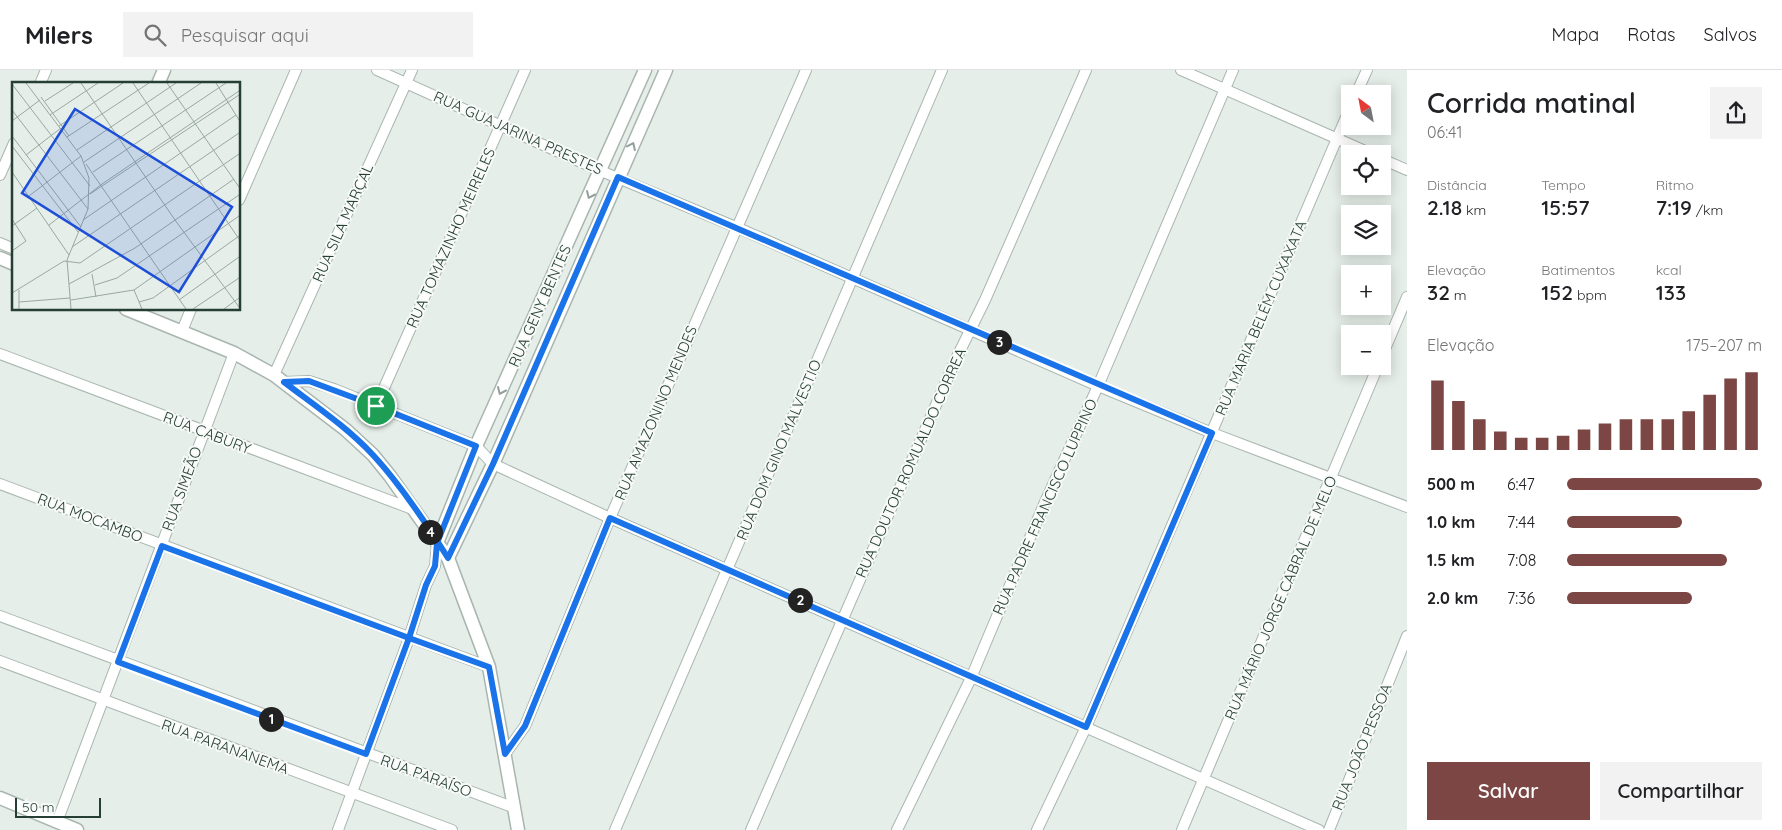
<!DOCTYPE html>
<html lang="pt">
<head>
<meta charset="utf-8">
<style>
  body { margin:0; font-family:Quicksand,sans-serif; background:#f2f2f2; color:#202124; height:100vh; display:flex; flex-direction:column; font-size:19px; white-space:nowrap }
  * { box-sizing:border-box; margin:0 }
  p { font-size:16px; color:#757577 }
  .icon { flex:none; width:28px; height:28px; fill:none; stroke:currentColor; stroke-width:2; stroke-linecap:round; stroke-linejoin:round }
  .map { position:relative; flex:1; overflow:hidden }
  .panel { display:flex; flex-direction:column; background:#fff; width:375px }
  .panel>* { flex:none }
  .needle { width:32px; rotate:328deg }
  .buttons { position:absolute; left:1341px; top:15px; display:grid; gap:10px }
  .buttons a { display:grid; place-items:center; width:50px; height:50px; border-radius:0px; background:#fff; box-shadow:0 2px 12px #0003; font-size:25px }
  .scale { position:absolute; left:15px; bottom:12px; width:86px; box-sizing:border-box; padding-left:5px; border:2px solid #263f34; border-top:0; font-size:14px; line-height:18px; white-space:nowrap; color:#263f34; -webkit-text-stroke:4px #f7faf8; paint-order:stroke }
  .pin { position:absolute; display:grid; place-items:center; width:42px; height:42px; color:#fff; margin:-21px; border:2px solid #fff; border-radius:50%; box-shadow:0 1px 5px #0007 }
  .km { position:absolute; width:25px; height:25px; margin:-12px; border-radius:50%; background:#222; color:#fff; font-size:14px; line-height:25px; text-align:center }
  .round { display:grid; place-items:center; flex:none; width:52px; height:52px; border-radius:0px; background:#f2f2f2 }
  .overview { display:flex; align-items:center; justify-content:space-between; height:85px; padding:0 20px }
  h1 { font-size:28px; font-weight:600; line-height:38px }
  .figures { display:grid; grid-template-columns:repeat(3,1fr); gap:8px; height:85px; padding:5px 20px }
  .figures div { display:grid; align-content:center }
  .figures b { font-size:21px; font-weight:600 }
  .figures small { font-size:14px; font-weight:400 }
  .figures p { font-size:14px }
  .chart { height:140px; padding:10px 20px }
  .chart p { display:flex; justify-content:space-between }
  .chart svg { width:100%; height:90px; margin-top:5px; stroke:#7b4643; stroke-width:6 }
  .primary-button { display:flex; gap:10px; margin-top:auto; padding:10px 20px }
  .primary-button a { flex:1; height:58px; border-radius:0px; background:#7b4643; color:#fff; font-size:20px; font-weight:600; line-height:58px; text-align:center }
  .primary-button a+a { background:#f2f2f2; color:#202124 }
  ul { padding:0 20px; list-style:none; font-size:16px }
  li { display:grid; grid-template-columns:80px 60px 1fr; align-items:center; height:38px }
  li i { height:12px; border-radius:6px; background:#7b4643 }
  header { display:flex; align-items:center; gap:30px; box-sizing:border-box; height:70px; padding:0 25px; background:#fff; border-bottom:1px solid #e0e0e0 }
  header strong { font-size:24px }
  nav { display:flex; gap:28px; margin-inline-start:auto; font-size:18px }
  .search { width:350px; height:45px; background:#f2f2f2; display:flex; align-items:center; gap:12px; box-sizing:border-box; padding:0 18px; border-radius:0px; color:#757577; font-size:19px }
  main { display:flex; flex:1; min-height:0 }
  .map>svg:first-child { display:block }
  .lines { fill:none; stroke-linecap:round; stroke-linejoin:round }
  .minor-casing { stroke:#a9b6af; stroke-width:12 }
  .tertiary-casing { stroke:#a9b6af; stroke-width:15 }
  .minor { stroke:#fff; stroke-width:10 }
  .tertiary { stroke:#fff; stroke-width:12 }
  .oneway { stroke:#929f9a }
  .route-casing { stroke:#fff; stroke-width:10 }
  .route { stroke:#1a73e8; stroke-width:6 }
  .labels { text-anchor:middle; stroke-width:4; stroke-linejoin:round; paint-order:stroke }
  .street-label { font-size:15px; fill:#263f34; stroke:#f7faf8 }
  .inset-road { fill:none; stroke:#99a8a1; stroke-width:1 }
  .view { fill:#1d4ed8; fill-opacity:0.15; stroke:#1d4ed8; stroke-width:2.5 }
  .inset-edge { fill:none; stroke:#263f34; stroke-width:2.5 }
</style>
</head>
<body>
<header>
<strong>Milers</strong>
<div class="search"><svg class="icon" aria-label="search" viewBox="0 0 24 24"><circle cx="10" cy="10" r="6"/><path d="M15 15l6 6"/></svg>Pesquisar aqui</div>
<nav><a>Mapa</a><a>Rotas</a><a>Salvos</a></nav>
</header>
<main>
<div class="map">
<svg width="1407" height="760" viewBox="0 0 1407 760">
  <rect width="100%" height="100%" fill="#e6eee9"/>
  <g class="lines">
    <g class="minor-casing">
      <g id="minor">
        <polyline points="377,0 601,101 736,157 1098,316 1212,363 1407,437"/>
        <polyline points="1181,0 1372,84"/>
        <polyline points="40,14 46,0"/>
        <polyline points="1356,24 1367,0"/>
        <polyline points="1382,89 1407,100"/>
        <polyline points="0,105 14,73"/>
        <polyline points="239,130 296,0"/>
        <polyline points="0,173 14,179"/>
        <polyline points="182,261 191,239"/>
        <polyline points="0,284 415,440"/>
        <polyline points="1382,286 1407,227"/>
        <polyline points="274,305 412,0"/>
        <polyline points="284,312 309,311 334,319 476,376 493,394 610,448 1319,760"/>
        <polyline points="376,336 525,0"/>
        <polyline points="0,414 489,597"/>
        <polyline points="0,546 515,738"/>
        <polyline points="0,591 452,760"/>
        <polyline points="505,684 525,656 610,448 806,0"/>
        <polyline points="57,752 234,283"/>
        <polyline points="338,760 409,568 426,515 435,496 437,473"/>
        <polyline points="615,760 942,0"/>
        <polyline points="751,760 956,289 985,230 1086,0"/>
        <polyline points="897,760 971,608 1045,432 1098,316 1233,0"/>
        <polyline points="1037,760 1086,657 1350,38"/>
        <polyline points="1182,760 1378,296"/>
        <polyline points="1329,760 1407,566"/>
      </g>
    </g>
    <g class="tertiary-casing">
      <g id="tertiary">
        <polyline points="158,14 164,0"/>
        <polyline points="0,188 14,194"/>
        <polyline points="126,239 234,283 274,305 346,360 373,385 390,406 448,488 489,597 518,760"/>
        <polyline points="437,473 476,376 645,0"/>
        <polyline points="448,488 493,394 666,0"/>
        <polyline points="0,728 77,760"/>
      </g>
    </g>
    <use href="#minor" class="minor"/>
    <use href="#tertiary" class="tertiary"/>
  </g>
  <defs><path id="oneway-chevron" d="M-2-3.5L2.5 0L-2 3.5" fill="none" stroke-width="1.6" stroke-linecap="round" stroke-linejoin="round" transform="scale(1.25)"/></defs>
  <g class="oneway">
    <use href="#oneway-chevron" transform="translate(632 76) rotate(-65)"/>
    <use href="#oneway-chevron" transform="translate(590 125) rotate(114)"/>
    <use href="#oneway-chevron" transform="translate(501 321) rotate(114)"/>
  </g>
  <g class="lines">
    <g class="route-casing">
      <path id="route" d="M376,336L476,376L437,473L435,496L426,515L409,568L162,476L118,592L366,684L409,568L489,597L505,684L525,656L610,448L1086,657L1212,363L618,107L493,394L448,488C426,453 401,415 373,385C347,357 314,335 284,312L309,311L376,336"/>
    </g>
    <use href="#route" class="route"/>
  </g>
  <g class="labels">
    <g class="street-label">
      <text transform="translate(518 63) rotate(24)" y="5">RUA GUAJARINA PRESTES</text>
      <text transform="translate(343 153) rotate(-66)" y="5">RUA SILA MARÇAL</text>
      <text transform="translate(451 168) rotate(-66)" y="5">RUA TOMAZINHO MEIRELES</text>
      <text transform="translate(540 236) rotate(-66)" y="5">RUA GENY BENTES</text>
      <text transform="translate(1261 248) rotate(-67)" y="5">RUA MARIA BELÉM CUXAXATA</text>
      <text transform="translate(656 343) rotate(-67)" y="5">RUA AMAZONINO MENDES</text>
      <text transform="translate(207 363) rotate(21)" y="5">RUA CABURY</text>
      <text transform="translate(779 380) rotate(-67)" y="5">RUA DOM GINO MALVESTIO</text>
      <text transform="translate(911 393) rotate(-66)" y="5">RUA DOUTOR ROMUALDO CORREA</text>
      <text transform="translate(182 419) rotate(-70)" y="5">RUA SIMEÃO</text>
      <text transform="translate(1045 437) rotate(-66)" y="5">RUA PADRE FRANCISCO LUPPINO</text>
      <text transform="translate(90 448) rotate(21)" y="5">RUA MOCAMBO</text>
      <text transform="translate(1281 528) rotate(-67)" y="5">RUA MÁRIO JORGE CABRAL DE MELO</text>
      <text transform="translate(225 677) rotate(20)" y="5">RUA PARANANEMA</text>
      <text transform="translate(1362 677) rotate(-68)" y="5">RUA JOÃO PESSOA</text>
      <text transform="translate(426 706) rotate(20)" y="5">RUA PARAÍSO</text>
    </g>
  </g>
  <g transform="translate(12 12)">
    <rect width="228" height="228" fill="#e6eee9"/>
    <path class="inset-road" d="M14,1L69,74L77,96L76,127L55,178L59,227M69,1L163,138L227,225M121,1L227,157M155,1L227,105M204,1L227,38M0,2L78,104M29,15L57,54M33,19L61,1M0,28L76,127M38,33L86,1M0,39L28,18M47,44L111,1M0,54L69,145M55,55L137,1M0,64L66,150M65,68L164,1M14,73L49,46M72,80L189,1M74,82L174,227M0,90L57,173M81,90L214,1M78,112L227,13M17,114L69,74M0,137L14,159L0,169M71,138L224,33M37,143L90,102L227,9M0,144L25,126M60,165L227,51M80,192L84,215M57,202L123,166L222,97M83,203L105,196L227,113M122,208L130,227M0,211L52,179L68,181L227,72M59,218L122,208L227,134M167,218L227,175M7,220L58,216M127,220L141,216L227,154M7,227V208M181,227L227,196M212,227L227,216"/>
    <path class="view" d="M63,27L220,125L167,210L10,111Z"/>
    <rect width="228" height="228" class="inset-edge"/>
  </g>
</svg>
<div class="buttons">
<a><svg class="needle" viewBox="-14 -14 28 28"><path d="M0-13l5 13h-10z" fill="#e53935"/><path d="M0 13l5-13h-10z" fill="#757577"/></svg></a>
<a><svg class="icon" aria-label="locate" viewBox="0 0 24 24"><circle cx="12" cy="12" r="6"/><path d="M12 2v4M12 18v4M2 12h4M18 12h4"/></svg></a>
<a><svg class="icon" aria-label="layers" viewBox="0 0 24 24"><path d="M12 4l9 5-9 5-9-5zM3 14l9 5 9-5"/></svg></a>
<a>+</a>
<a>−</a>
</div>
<div class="scale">50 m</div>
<div class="pin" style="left:376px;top:336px;background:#1e9e55"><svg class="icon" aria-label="arrive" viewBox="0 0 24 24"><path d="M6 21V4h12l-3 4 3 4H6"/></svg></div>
<b class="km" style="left:271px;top:649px">1</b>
<b class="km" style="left:800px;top:530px">2</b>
<b class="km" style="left:999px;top:272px">3</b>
<b class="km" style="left:430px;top:462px">4</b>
</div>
<section class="panel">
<div class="overview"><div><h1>Corrida matinal</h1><p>06:41</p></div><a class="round"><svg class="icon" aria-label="share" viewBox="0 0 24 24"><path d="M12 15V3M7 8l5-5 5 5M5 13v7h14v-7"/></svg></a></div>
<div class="figures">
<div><p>Distância</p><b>2.18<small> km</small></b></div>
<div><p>Tempo</p><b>15:57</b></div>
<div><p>Ritmo</p><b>7:19<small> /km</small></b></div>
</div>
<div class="figures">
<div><p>Elevação</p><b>32<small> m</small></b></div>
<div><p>Batimentos</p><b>152<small> bpm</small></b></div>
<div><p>kcal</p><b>133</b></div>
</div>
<div class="chart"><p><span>Elevação</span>175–207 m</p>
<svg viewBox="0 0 160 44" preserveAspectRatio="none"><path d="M5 44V10M15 44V20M25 44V29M35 44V35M45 44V38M55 44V38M65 44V37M75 44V34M85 44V31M95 44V29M105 44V29M115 44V29M125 44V25M135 44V17M145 44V9M155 44V6"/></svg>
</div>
<ul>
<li><b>500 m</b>6:47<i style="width:100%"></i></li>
<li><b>1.0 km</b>7:44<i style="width:59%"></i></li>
<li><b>1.5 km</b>7:08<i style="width:82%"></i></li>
<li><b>2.0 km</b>7:36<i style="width:64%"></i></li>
</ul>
<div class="primary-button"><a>Salvar</a><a>Compartilhar</a></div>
</section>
</main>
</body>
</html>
